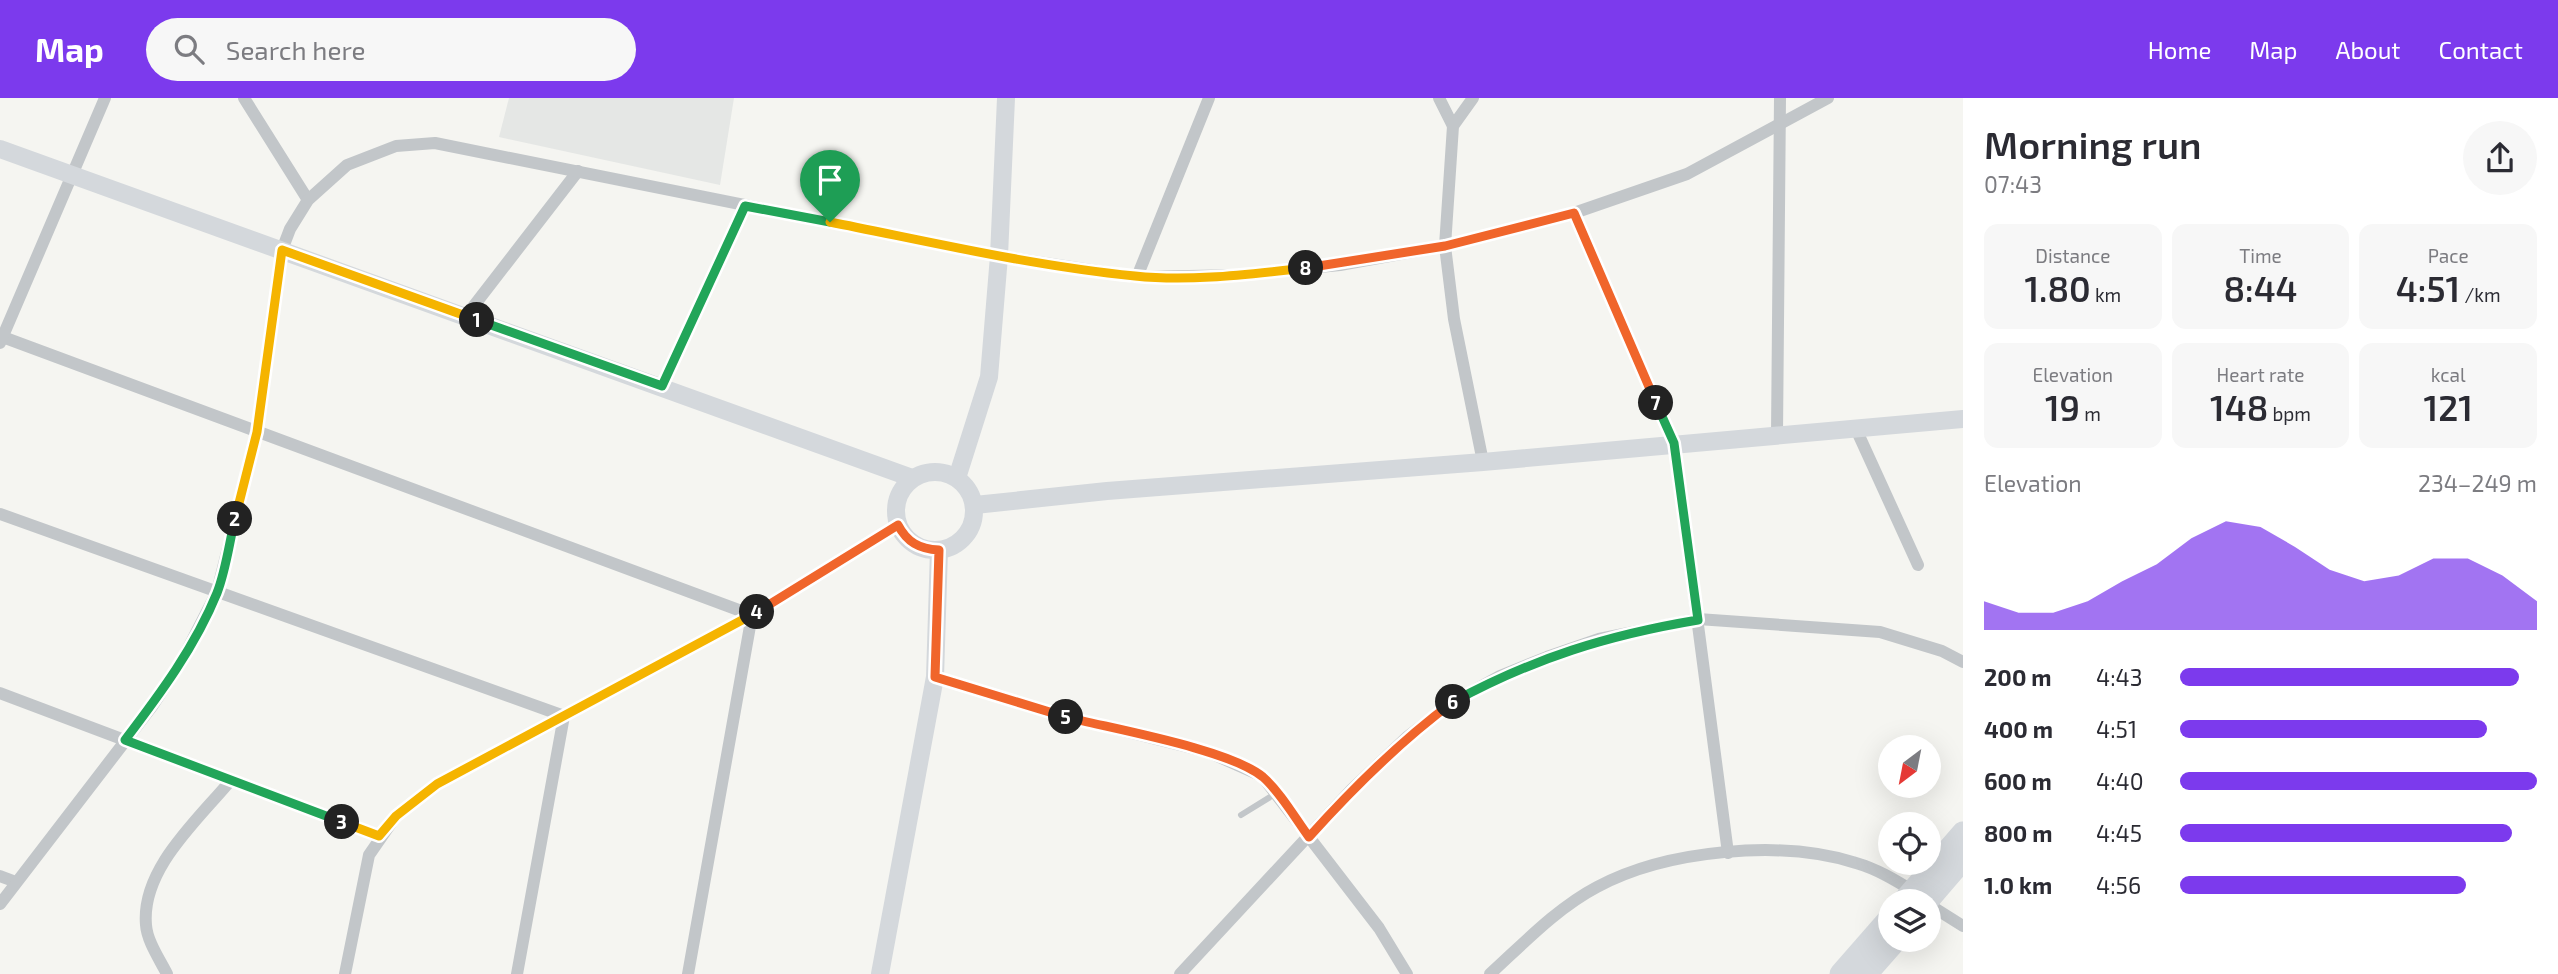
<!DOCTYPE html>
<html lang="en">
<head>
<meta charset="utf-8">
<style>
  body { margin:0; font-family:"Exo 2",sans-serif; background:#f7f7f7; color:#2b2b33; height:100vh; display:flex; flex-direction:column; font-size:26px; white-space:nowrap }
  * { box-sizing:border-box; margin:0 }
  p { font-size:23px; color:#7c7c81 }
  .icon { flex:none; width:38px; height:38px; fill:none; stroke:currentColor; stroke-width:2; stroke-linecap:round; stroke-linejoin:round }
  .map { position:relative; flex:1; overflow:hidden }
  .panel { display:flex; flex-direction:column; background:#fff; width:595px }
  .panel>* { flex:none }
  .needle { width:46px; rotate:212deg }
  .fabs { position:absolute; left:1878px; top:637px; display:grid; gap:14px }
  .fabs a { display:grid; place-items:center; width:63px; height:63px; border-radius:50%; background:#fff; box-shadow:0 7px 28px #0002; font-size:35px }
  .pin { position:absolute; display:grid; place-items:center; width:60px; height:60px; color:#fff; margin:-72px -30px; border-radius:50% 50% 50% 0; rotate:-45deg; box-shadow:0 0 7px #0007 }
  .pin .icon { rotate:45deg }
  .km { position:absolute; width:35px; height:35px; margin:-18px; border-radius:50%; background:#222; color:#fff; font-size:19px; line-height:35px; text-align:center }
  .round { display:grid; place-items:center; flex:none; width:74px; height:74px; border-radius:37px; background:#f7f7f7 }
  .overview { display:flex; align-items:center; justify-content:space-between; height:119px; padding:0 21px }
  h1 { font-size:38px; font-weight:600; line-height:52px }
  .figures { display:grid; grid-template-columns:repeat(3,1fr); gap:10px; height:119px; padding:7px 21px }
  .figures div { display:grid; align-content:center; border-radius:14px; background:#f7f7f7; text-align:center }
  .figures b { font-size:35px; font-weight:600 }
  .figures small { font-size:19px; font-weight:400 }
  .figures p { font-size:19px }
  .chart { height:196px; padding:14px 21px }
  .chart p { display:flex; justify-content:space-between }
  .chart svg { width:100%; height:126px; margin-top:7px; fill:#7c3aed; opacity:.7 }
  ul { padding:0 21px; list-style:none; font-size:23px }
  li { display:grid; grid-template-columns:112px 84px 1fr; align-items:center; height:52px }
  li i { height:18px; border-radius:9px; background:#7c3aed }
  header { display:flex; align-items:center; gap:42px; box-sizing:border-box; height:98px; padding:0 35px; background:#7c3aed; color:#fff }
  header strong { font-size:33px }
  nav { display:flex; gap:38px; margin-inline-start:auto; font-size:24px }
  .search { width:490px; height:63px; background:#f7f7f7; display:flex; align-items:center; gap:18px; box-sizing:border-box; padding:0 24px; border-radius:38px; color:#7c7c81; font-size:26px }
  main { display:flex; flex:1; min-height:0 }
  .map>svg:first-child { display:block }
  .built { fill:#e5e7e5 }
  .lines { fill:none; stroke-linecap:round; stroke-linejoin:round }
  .lane { stroke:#c2c6c9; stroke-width:6 }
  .street { stroke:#c2c6c9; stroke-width:12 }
  .secondary { stroke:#d4d8dc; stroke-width:18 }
  .highway { stroke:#d4d8dc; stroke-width:23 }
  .split-1-casing { stroke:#fff; stroke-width:14 }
  .split-2-casing { stroke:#fff; stroke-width:14 }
  .split-3-casing { stroke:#fff; stroke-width:14 }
  .split-4-casing { stroke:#fff; stroke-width:14 }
  .split-5-casing { stroke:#fff; stroke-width:14 }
  .split-6-casing { stroke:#fff; stroke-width:14 }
  .split-7-casing { stroke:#fff; stroke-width:14 }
  .split-8-casing { stroke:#fff; stroke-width:14 }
  .split-9-casing { stroke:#fff; stroke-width:14 }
  .split-1 { stroke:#22a559; stroke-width:9 }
  .split-2 { stroke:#f5b400; stroke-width:9 }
  .split-3 { stroke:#22a559; stroke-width:9 }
  .split-4 { stroke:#f5b400; stroke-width:9 }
  .split-5 { stroke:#f0652b; stroke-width:9 }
  .split-6 { stroke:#f0652b; stroke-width:9 }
  .split-7 { stroke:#22a559; stroke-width:9 }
  .split-8 { stroke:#f0652b; stroke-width:9 }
  .split-9 { stroke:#f5b400; stroke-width:9 }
</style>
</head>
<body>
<header>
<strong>Map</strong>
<div class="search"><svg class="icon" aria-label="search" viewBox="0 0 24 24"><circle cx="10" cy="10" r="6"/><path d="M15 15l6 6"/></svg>Search here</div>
<nav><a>Home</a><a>Map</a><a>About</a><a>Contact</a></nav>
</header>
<main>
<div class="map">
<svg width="1963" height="876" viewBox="0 0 1963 876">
  <rect width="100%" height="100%" fill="#f5f5f1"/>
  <polygon class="built" points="509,0 734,0 720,87 499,39"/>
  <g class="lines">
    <polyline class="lane" points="1241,717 1275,696"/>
    <g class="street">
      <polyline points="244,0 308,102"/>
      <polyline points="1439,0 1453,28"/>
      <polyline points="1473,0 1453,28 1445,148 1454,221 1483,364"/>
      <polyline points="1574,115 1674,345 1728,755"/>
      <polyline points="1137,179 1209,0"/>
      <polyline points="466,218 578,73"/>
      <polyline points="0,238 752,517 688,876"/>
      <polyline points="0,245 105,0"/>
      <polyline points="662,288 745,108"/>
      <polyline points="1856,331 1918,467"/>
      <polyline points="1777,336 1780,0"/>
      <polyline points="0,416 564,618 517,876"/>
      <polyline points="935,579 1052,615 1208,654 1262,678 1379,830 1407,876"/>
      <polyline points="0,595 379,738"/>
      <polyline points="0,778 16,784"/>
      <polyline points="0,806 153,607 180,566 217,494 257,334 282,152 290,131 308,102 347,67 396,48 435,45 999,158 1137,179 1241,177 1340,167 1445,148 1574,115 1687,76 1828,0"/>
      <polyline points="1928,806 1963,828"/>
      <path d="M167,876C160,862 147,843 146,827C141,771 198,722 231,682"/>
      <polyline points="345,876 369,757 396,718 437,686 752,517 898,427"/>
      <polyline points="1180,876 1352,691 1407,639 1453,604 1500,578 1547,559 1599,541 1698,521 1880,534 1942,553 1963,564"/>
      <path d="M1490,876C1523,846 1557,810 1597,789C1666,752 1781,741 1856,765C1877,771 1895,782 1913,793"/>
    </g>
    <g class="secondary">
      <polyline points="0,51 912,380"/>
      <circle cx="935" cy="413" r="39"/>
      <polyline points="957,380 989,279 999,158 1006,0"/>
      <polyline points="975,407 1107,393 1483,364 1963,321"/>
      <polyline points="880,876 935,579 939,452"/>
    </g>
    <g class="highway">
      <polyline points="1904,803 1963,735"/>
      <polyline points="1927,803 1963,761"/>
      <polyline points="1841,876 1890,820"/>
      <polyline points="1866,876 1896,842"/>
    </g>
  </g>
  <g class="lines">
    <g class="split-1-casing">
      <polyline id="split-1" points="477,222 662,288 745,108 830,124"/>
    </g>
    <g class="split-2-casing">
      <polyline id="split-2" points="235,421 257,334 282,152 477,222"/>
    </g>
    <g class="split-3-casing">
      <path id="split-3" d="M235,421C229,446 226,472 217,495C195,549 160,596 125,642L342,724"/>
    </g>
    <g class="split-4-casing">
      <polyline id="split-4" points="342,724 379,738 396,718 437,686 757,514"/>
    </g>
    <g class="split-5-casing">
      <path id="split-5" d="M757,514L898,427C907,444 919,451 939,452L935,579L1066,619"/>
    </g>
    <g class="split-6-casing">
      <path id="split-6" d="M1066,619C1113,631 1229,651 1263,679C1281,695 1295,720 1309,739C1354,689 1399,644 1453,604"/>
    </g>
    <g class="split-7-casing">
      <path id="split-7" d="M1453,604C1534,560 1608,537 1698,522L1674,345L1656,305"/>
    </g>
    <g class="split-8-casing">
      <polyline id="split-8" points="1306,170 1445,148 1574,115 1656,305"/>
    </g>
    <g class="split-9-casing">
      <path id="split-9" d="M830,124C931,144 1033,168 1135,178C1191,184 1250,176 1306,170"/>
    </g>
    <use href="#split-1" class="split-1"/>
    <use href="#split-2" class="split-2"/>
    <use href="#split-3" class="split-3"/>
    <use href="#split-4" class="split-4"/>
    <use href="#split-5" class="split-5"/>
    <use href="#split-6" class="split-6"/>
    <use href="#split-7" class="split-7"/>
    <use href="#split-8" class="split-8"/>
    <use href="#split-9" class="split-9"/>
  </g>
</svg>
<div class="fabs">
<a><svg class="needle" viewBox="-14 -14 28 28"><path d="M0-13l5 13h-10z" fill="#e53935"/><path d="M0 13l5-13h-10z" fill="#7c7c81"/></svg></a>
<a><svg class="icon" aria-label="locate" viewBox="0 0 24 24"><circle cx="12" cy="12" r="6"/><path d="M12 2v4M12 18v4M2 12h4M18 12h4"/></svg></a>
<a><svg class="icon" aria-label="layers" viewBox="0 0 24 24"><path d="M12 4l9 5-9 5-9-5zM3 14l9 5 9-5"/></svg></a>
</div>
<div class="pin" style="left:830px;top:124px;background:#1e9e55"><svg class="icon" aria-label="arrive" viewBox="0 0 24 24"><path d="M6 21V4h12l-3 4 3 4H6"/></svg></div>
<b class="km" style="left:477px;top:222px">1</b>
<b class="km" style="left:235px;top:421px">2</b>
<b class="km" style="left:342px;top:724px">3</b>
<b class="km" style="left:757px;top:514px">4</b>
<b class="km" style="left:1066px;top:619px">5</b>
<b class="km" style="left:1453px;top:604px">6</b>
<b class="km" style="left:1656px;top:305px">7</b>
<b class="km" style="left:1306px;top:170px">8</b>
</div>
<section class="panel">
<div class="overview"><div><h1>Morning run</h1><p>07:43</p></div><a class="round"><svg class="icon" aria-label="share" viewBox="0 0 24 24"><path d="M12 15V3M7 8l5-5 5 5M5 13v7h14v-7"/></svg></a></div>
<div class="figures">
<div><p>Distance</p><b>1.80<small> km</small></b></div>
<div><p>Time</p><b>8:44</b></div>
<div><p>Pace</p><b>4:51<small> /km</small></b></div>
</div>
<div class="figures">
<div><p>Elevation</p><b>19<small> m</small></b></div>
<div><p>Heart rate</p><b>148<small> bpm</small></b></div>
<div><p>kcal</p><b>121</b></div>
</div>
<div class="chart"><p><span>Elevation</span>234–249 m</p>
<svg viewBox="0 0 160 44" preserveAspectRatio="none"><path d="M0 44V34L10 38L20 38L30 34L40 27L50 21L60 12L70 6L80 8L90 15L100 23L110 27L120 25L130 19L140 19L150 25L160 34V44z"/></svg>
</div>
<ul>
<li><b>200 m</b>4:43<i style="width:95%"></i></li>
<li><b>400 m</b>4:51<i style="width:86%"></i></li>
<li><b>600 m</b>4:40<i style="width:100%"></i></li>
<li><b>800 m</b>4:45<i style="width:93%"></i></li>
<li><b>1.0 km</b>4:56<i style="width:80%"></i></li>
</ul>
</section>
</main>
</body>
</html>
